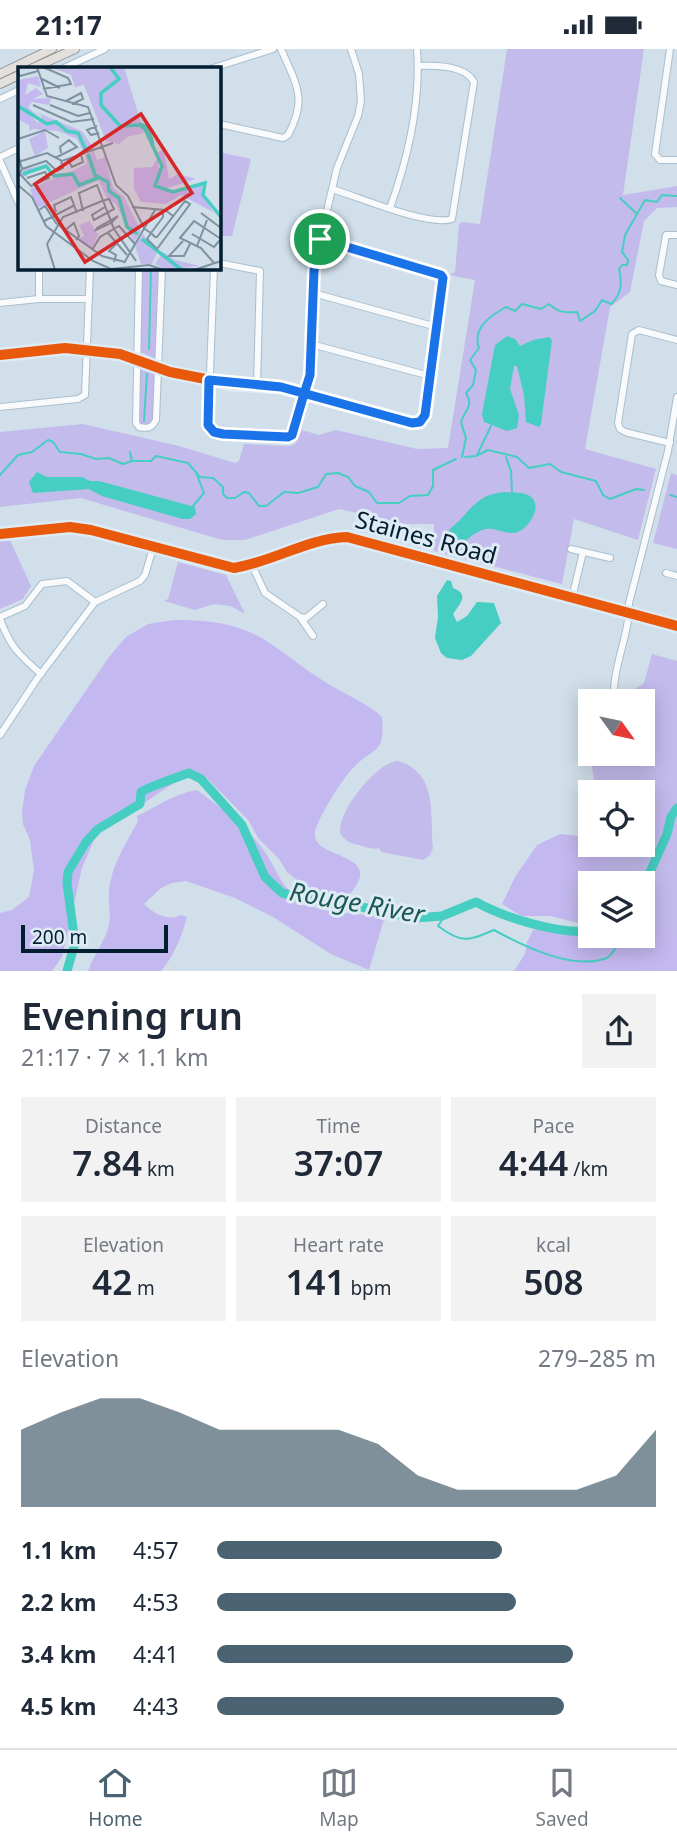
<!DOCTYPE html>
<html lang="en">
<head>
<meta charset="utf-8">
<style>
  body { margin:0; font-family:"Noto Sans",sans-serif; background:#f2f2f3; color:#1f2937; height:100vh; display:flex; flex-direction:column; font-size:26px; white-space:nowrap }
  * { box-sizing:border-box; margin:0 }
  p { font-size:23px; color:#747a83 }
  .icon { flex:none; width:38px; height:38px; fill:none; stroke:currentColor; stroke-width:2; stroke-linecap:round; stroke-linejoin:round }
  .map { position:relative; height:922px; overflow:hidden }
  .details { display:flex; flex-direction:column; background:#fff; flex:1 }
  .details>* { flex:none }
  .needle { width:46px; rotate:123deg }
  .controls { position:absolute; left:578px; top:640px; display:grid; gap:14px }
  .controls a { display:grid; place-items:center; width:77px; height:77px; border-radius:0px; background:#fff; box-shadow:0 4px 18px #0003; font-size:35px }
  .scale { position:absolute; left:21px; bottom:18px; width:147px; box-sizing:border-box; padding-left:7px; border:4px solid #021e30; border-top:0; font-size:19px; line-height:24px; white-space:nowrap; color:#021e30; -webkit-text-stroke:5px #deebf5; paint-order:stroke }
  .pin { position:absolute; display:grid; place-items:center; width:60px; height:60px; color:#fff; margin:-30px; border:4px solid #fff; border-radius:50%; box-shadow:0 2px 7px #0007 }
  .round { display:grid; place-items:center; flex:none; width:74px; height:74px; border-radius:0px; background:#f2f2f3 }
  .head { display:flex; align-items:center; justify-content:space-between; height:119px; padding:0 21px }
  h1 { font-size:38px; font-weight:600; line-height:52px }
  .stats { display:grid; grid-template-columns:repeat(3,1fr); gap:10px; height:119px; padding:7px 21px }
  .stats div { display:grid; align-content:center; border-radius:0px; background:#f2f2f3; text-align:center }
  .stats b { font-size:35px; font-weight:600 }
  .stats small { font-size:19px; font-weight:400 }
  .stats p { font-size:19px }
  .chart { height:196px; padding:14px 21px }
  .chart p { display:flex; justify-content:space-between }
  .chart svg { width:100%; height:126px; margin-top:7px; fill:#4a6271; opacity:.7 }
  ul { padding:0 21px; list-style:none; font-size:23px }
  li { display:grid; grid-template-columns:112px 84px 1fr; align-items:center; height:52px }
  li i { height:18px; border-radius:9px; background:#4a6271 }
  .status { display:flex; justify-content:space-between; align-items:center; height:49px; padding:0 35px; background:#fff; direction:ltr }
  .status svg { height:19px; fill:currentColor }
  .tab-bar { display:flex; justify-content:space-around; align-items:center; height:98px; border-top:2px solid #e0e1e3; background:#fff; font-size:19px; color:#747a83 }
  .tab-bar a { display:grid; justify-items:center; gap:4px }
  .tab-bar .current { color:#4a6271 }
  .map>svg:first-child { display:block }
  .green { fill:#c3bbeb }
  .forest { fill:#c4b8f0 }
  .water { fill:#45cec1 }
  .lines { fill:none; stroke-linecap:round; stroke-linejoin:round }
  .stream { stroke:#45cec1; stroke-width:2 }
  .river { stroke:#45cec1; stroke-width:9 }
  .minor-casing { stroke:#aabecc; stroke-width:8 }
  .major-casing { stroke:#959593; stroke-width:10 }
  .minor { stroke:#f8fafc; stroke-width:6 }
  .major { stroke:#e2dfdc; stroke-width:8 }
  .cycleway-casing { stroke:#deebf5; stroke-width:15 }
  .cycleway { stroke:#e8590c; stroke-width:10 }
  .route-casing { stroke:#fff; stroke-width:14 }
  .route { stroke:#1a73e8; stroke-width:9 }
  .labels { text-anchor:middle; stroke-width:6; stroke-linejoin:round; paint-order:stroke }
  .street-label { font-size:24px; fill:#021e30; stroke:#deebf5 }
  .water-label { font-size:26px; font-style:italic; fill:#1a594f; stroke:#deebf5 }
  .inset-river { fill:none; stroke:#45cec1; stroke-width:3.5 }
  .inset-road { fill:none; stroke:#7e92a0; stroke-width:2 }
  .view { fill:#d62828; fill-opacity:0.15; stroke:#d62828; stroke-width:3.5 }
  .inset-edge { fill:none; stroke:#021e30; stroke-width:3.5 }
</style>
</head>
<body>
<div class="status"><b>21:17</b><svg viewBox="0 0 49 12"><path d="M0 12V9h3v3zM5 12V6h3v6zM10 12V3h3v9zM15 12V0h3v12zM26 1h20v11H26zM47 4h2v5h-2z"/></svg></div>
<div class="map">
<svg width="677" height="922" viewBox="0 0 677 922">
  <rect width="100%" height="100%" fill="#d0dfea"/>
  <g class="green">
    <polygon points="507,0 644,0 623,146 677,137 677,158 657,159 644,172 630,243 610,258 585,400 656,420 638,491 574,470 562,535 434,502 434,475 407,475 339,460 245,491 222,491 81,449 0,458 0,383 83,375 179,397 235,414 239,412 244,395 289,397 295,395 302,381 319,386 336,381 417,400 448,399 475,231 449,226 455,223 459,176 461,173 480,175"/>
    <polygon points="219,103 251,110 232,187 219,187"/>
    <polygon points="142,219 159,219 156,308 154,309 140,303"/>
    <polygon points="139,318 156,325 155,367 150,377 140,376 137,373"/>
    <polygon points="671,424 677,426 677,500 653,494"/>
    <polygon points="0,491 10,491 31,537 23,550 0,560"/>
    <polygon points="178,513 226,526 245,565 231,557 214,555 195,561 164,552 168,550"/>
    <polygon points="652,605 677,612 677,897 642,887 642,835 590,835 590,877 550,867 590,767 590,796 642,796 642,744 596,744 590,705 642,705 642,653 615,653 644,634"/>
    <path d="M398,712C438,724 430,765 433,799L430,806L423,811L381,803L379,799C372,801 366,798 359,796C351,795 339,789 340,780C341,759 377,713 398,712Z"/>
  </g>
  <g class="forest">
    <path d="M174,571C201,571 230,573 254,585C278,597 299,617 322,631C341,644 365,652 382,668C385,707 375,696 353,719C344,727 316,772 315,783C311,805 357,804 360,823C362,832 351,843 346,851L313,844L287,823L279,810L258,789L249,772L207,729L193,726L180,730L138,758L107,775L94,791L82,819L62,908L52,922H0V864L12,861L29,848L34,821L30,791L23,775L22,763L25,741L34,717L109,608L126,588L148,575Z"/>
    <path d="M197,741C220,758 249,779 265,803C277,821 281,838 300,851C323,868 357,861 384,870L369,921L331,905L273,868L235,849L186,832L172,834L161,839L144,855C153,864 168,873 180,866L187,868C182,887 174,907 161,922H88C94,906 105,892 109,876C111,865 108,854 109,843C111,816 126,795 138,772L137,767C158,757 174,745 197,741Z"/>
    <path d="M677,752L662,784L642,796C642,777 660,759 677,752Z"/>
    <polygon points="560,785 590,788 590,796 642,796 566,842 590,869 590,872 550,867 521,867 502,855 515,828 537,796"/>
    <polygon points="642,871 677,887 677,922 514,922 525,905 527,893 533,881 562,877 590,881 590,887 642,887"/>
  </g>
  <g class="water">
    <polygon points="507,287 515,290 520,297 533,291 549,288 552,291 541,375 539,378 526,373 524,346 517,317 514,317 510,340 519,366 517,379 507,382 484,373 482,365 495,296"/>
    <polygon points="37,423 47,428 82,428 90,432 99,432 195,458 196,465 190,470 182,470 102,447 89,440 33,444 29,433"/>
    <path d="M506,443C512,444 522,443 528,446C544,454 531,476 520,482C508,489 495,476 482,481C473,484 462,495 457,500H452L447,488C448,479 454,477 460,471C474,455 483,444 506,443Z"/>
    <path d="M447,531L451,532L453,539C470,545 460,555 453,565L457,573L467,567L477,553L494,554L501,574L471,607L462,611L447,609L441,604L435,589L438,568L437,547Z"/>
  </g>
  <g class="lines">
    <g class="stream">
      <polyline points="620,149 637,165"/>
      <polyline points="149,300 151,219"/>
      <polyline points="144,372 147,325"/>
      <polyline points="130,403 132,412"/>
      <polyline points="477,406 491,377"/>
      <path d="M462,408L466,389L461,373C465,361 474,357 466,344L473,336L476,321L470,311L479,299C472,279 490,267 506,258L515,262L522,255L541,260L549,255C558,263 564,264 577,263L580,272L595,262L602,251L611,255C622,245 622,233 619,220L622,216H627L628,211L622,203L625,186L645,151L657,153L662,146L677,147"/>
      <polyline points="465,408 476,407 488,401 517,408 529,419 550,415 561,423 596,432 603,446 610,450 636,440 644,441"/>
      <polyline points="506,408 511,422 512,444"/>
      <polyline points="0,426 18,406 32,403 48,391 53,393 60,403 81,405 96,410 109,409 123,415 132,412 151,412 156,407 188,414 200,428 213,429 223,438 223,445 227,449 235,449 244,443 249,444 259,457 266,457 284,443 298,444 318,438 326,425 338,424 348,428 355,437 369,443 377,454 399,454 410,447 428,446 433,437 433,421 456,410"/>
      <polyline points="670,446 677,448"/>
      <polyline points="193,457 204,444 197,426"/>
      <path d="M442,871L438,877C462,895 468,892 494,881C523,897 573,922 607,909C613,905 619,894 623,887"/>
    </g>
    <g class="river">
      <polyline points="642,841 667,785 671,768 677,759"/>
      <path d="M67,922L75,894L67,834L68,823L86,793L98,780L140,755L141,743C148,738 178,728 189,724L201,730L242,776L265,828L282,844L341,857L352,856L415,869L442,867L476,853C505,869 557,885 590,882"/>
    </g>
    <g class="minor-casing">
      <g id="minor">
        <polyline points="670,0 655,105 660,111 677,111"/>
        <polyline points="64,19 105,0"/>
        <polyline points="213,19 273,0"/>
        <polyline points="0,50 19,41"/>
        <path d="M219,75L283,89L288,86C308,49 296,35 281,0"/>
        <polyline points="0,108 19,99"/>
        <polyline points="0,112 19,155"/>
        <path d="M332,140C359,148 428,178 452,170L474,33C465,16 436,16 418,17"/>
        <path d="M390,159C408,109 421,54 417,0"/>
        <polyline points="677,186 666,186 659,226 661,232 677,236"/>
        <polyline points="219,214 260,222 257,336"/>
        <path d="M139,219L136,374L139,378C148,380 152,379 156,371L162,219"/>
        <polyline points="214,219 208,376 214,383 223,385 288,388 292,386 294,381 310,326 314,222 317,204 337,119 358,67 361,52 359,25 351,0"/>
        <polyline points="313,244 437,278"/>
        <polyline points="39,250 39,219"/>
        <polyline points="0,254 39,250 89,250"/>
        <polyline points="311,295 430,327"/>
        <polyline points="0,306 65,299 120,305 170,323 231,335 281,338 412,374 420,373 425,366 443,229 441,226 320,190"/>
        <polyline points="0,358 78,350 85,346 90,219"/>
        <polyline points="670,394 625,383 620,380 618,374 632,285 639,281 677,291"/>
        <path d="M0,485L70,478L91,481L234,519C272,513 309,489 347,488L677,577"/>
        <polyline points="571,500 610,509"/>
        <polyline points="252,516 265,544 300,568 313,587"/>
        <polyline points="666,524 677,527"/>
        <polyline points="572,549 583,503"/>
        <polyline points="0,568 25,557 42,535 67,532 95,553"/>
        <polyline points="300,568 306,569 323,555"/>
        <path d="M0,570C10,597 19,606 41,625"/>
        <path d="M614,641C615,611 630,584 629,554L668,402L677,348"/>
        <polyline points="0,686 37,630 95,553 140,532 145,526 153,499"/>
      </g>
    </g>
    <g class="major-casing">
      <g id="major">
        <polyline points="33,19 75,0"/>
        <polyline points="0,25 52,0"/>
        <polyline points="0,35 19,26"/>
      </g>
    </g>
    <use href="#minor" class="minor"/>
    <use href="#major" class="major"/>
    <g class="cycleway-casing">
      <g id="cycleway">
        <polyline points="0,306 65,299 120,305 170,323 231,335 281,338 412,374 420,373 425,366 443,229 441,226 320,190"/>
        <path d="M0,485L70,478L91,481L234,519C272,513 309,489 347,488L677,577"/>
      </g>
    </g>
    <use href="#cycleway" class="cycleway"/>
  </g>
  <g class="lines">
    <g class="route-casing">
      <polyline id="route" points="320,190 314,222 310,326 304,345 292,386 288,388 223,385 214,383 208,376 209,331 281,338 412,374 420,373 425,366 443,229 441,226 320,190"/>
    </g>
    <use href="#route" class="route"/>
  </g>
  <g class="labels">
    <g class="street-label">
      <text transform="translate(426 489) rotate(15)" y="8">Staines Road</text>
    </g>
    <g class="water-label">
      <text transform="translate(357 854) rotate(10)" y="9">Rouge River</text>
    </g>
  </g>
  <g transform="translate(18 18)">
    <rect width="203" height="203" fill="#d0dfea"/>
    <path d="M33,0H106L126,66L109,70L101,77L88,74L66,18L57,20L53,8ZM15,44L64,64L76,82L66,86L59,72L40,64L15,62L13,49L20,56L24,49ZM27,64L30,81L17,89L11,72ZM76,84L79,93L87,90L95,121L106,130L123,164L116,175L98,137L89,131L80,113L19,141L12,122L37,111L28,101L9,106V110L3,107L6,102L28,98L37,107L52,105L69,97L67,88ZM72,154L80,168L74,182L60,172L66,169L61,158ZM125,167L139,185L134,197H123L117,179ZM145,185L157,193L182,199L148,203L137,197Z" fill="#c3bbeb"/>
    <path d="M20,9L23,20L10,16L7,28L18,21L25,27L15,32L33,31L31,38L14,35L10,40L30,59L13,49L15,62L11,64V58L0,52V13ZM146,83L151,112L160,107L178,112L146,122L138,116L139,107L137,118L152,125L184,117V127L195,145L163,128L148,137L123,135L116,122V101L134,100L140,91L141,103L143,96L139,85Z" fill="#c4b8f0"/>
    <path class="inset-river" d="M92,0L101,12L83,26V38L102,59L122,58L127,62L144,99L137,119L155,125L187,116L185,128L203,150M0,39L29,57L38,55L49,64L60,66L68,83M121,57L130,60L135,78M70,87L77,108L90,115L91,124L101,131L109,160L120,167M5,107L28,99L36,109L55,107L61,118L80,111M124,172L164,203"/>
    <path class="inset-road" d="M19,0L29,29L70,40L98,118L110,129L126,161L127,162L133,166L137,170H139L167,134L172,137L139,182L129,172L133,166L145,150V143M25,0L50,11L53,17L25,22M0,5L2,9L20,4M22,11L42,21M48,34L63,26L65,32L54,37M15,38L53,55L76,52M32,38L60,49L72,46M79,59L69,63L73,68L81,66M0,72L27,63L41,71M0,87L4,102L0,110M37,91L59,80L51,73L42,80L43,86M50,93L54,100L65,95L63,88M0,95L29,86L44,94L95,76M4,102L28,94L39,104L45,101L43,94M2,107L13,119L31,111L27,105L9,111M0,118L14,130L28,159L75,194L93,202L131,198L146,203M84,134L91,132L96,142L76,153L74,148L87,140M114,140L147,143L155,149M21,143L27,139L38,156L84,189L107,195M65,144L61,126L79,118L96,162L118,194M38,145L36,138L53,130L59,146M183,146L203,161M100,149L93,156L78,163L79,161ZM26,154L57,138M46,164L56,156L61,169L58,173M90,166L109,188M174,167L196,180L203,172M165,174L151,189H166L172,177M29,177L45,150L84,134M29,177L37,203M179,179L189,153M74,183L82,170L101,159L117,177M96,195L98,188L91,184L98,177M106,196L137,143M196,196L183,181L162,171L176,154L203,172M176,203L203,194"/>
    <path class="view" d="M123,47L174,126L67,195L17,117Z"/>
    <rect width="203" height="203" class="inset-edge"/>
  </g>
</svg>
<div class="controls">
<a><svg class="needle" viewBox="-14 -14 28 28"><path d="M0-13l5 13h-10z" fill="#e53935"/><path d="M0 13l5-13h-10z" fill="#747a83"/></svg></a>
<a><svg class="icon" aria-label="locate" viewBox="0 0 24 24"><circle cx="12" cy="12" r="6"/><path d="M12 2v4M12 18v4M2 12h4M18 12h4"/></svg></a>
<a><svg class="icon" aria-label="layers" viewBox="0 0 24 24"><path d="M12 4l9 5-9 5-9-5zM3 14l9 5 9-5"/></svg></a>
</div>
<div class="scale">200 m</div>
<div class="pin" style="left:320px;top:190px;background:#1e9e55"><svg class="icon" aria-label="arrive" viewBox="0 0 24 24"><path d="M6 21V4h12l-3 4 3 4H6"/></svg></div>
</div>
<section class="details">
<div class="head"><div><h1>Evening run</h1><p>21:17 · 7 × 1.1 km</p></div><a class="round"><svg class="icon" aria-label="share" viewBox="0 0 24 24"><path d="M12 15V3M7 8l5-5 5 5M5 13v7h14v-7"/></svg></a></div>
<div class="stats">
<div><p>Distance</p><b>7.84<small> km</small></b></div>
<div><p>Time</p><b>37:07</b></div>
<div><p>Pace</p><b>4:44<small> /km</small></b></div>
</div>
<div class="stats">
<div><p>Elevation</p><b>42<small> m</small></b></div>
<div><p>Heart rate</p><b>141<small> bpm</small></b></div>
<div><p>kcal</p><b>508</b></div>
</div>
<div class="chart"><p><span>Elevation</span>279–285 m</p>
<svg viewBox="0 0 160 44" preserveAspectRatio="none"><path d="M0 44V17L10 11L20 6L30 6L40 11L50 17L60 17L70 17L80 17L90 22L100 33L110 38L120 38L130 38L140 38L150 33L160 17V44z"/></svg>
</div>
<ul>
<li><b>1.1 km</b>4:57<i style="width:65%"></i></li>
<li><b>2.2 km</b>4:53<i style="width:68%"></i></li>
<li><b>3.4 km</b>4:41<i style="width:81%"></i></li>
<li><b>4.5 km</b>4:43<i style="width:79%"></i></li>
</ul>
</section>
<nav class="tab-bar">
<a class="current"><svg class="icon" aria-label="home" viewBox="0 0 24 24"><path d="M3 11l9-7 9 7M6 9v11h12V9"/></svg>Home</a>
<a><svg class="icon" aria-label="map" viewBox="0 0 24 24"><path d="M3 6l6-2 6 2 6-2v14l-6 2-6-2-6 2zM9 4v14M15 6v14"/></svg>Map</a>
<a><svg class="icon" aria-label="saved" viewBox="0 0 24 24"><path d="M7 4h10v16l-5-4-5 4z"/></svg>Saved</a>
</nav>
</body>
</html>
